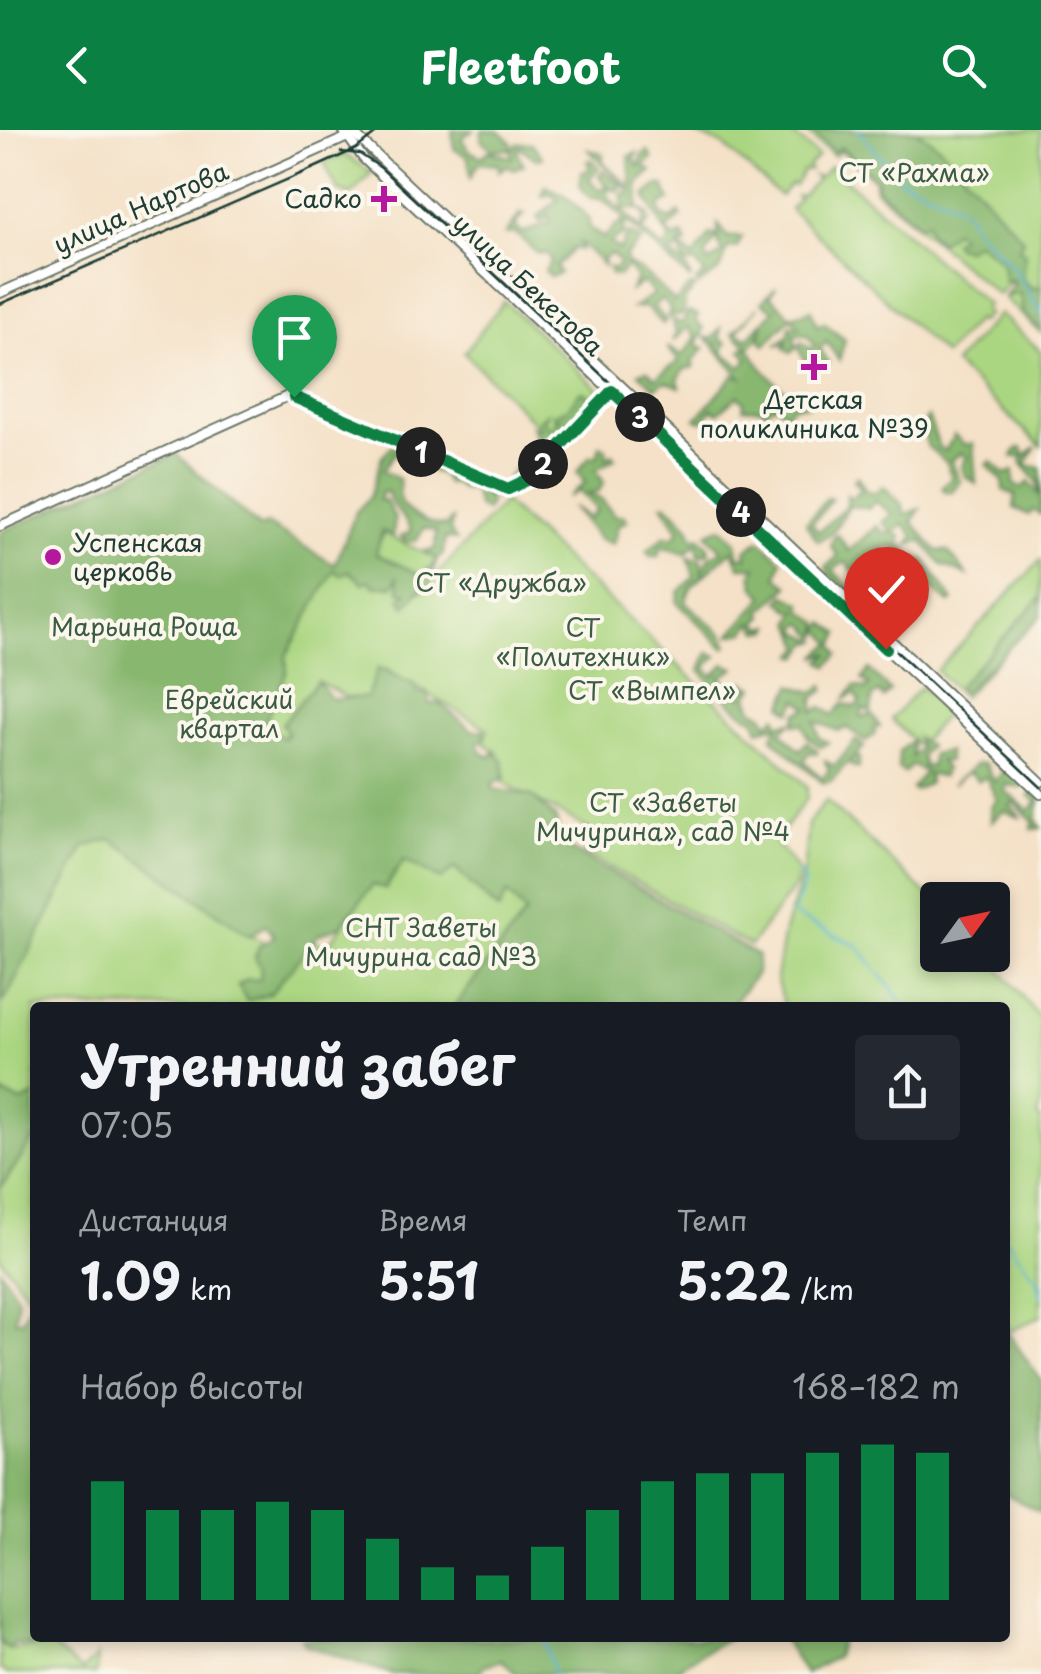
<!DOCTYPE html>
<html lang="ru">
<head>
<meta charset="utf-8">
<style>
  body { margin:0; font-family:"Playpen Sans",sans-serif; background:#242831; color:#f1f3f6; height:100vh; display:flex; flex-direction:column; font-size:38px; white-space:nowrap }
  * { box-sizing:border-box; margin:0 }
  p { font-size:32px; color:#9ea1a6 }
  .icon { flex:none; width:55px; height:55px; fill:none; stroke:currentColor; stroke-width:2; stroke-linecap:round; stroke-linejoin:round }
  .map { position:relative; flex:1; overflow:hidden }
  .details { position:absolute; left:30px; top:872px; width:980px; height:640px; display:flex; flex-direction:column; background:#171b24; border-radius:10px; box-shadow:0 5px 15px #0003 }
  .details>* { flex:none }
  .needle { width:65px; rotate:57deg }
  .buttons { position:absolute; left:920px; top:752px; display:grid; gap:20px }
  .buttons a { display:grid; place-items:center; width:90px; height:90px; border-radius:10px; background:#171b24; box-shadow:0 5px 15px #0003; font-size:50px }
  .pin { position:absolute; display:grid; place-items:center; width:85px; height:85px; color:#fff; margin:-102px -42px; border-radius:50% 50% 50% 0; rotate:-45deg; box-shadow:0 0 10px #0007 }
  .pin .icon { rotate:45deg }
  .km { position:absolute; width:50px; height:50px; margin:-25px; border-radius:50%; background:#222; color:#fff; font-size:28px; line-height:50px; text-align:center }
  .round { display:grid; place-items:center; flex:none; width:105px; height:105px; border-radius:10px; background:#242831 }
  .overview { display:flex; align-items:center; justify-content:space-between; height:170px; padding:0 50px }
  h1 { font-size:55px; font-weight:700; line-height:75px }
  .stats { display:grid; grid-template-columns:repeat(3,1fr); gap:15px; height:170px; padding:10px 50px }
  .stats div { display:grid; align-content:center }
  .stats b { font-size:50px; font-weight:700 }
  .stats small { font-size:28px; font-weight:400 }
  .stats p { font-size:28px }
  .chart { height:280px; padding:20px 50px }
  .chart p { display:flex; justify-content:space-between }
  .chart svg { width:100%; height:180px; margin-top:10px; stroke:#0b8043; stroke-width:6 }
  header { display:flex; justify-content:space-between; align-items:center; height:130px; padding:0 50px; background:#0b8043; color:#fff; font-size:45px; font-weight:700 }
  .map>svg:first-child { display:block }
  .green { fill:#abd681; stroke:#658a5a; stroke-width:2.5 }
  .forest { fill:#88b76f; stroke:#547a52; stroke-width:2.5 }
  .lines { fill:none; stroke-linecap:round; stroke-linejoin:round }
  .stream { stroke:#53b5d1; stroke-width:2.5 }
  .secondary-casing { stroke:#6a7667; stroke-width:12 }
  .secondary { stroke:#fff; stroke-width:8 }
  .tram { stroke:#1f3d34; stroke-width:2.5 }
  .route-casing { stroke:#fff; stroke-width:20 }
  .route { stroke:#0b8043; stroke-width:12 }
  .poi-dot { fill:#b5179e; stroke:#fbf7ec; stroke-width:4 }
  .labels { text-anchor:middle; stroke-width:8; stroke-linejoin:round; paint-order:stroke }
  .park-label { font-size:25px; fill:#3b5c43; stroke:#fbf7ec }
  .poi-label { font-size:25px; fill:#1f3d34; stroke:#fbf7ec; text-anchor:end }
  .street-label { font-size:25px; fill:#1f3d34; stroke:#fbf7ec }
</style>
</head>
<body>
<header><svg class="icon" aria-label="back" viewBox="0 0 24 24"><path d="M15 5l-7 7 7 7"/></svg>Fleetfoot<svg class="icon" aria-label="search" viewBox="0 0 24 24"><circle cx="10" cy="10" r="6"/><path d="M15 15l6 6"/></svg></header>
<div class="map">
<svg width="1041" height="1544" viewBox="0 0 1041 1544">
  <rect width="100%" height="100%" fill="#fbf7ec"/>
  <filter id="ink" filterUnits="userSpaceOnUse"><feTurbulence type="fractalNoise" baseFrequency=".01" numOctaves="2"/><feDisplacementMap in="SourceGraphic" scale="20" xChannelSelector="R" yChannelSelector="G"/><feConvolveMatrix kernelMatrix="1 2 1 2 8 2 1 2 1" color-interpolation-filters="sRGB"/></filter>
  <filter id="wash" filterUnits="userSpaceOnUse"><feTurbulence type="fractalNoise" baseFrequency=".0048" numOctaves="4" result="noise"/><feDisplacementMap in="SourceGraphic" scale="40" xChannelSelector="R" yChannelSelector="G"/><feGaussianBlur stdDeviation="2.25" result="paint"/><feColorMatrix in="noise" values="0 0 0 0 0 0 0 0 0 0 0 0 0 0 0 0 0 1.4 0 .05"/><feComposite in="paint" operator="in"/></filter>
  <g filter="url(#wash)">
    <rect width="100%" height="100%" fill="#f4e1c7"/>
    <g class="green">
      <polygon points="686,0 788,0 818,26 808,37 810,40 803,41 795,56 791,54 780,66 723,15"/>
      <polygon points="803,0 1041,0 1041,203 1005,169 1015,157 1010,152 998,165 875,60 875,50 841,20 834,26"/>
      <polygon points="344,24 372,42 351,65 338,60 324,33"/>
      <polygon points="830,36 987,175 983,180 988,184 980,192 976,190 944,225 790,79 799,69 796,66 802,65 817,49 814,46 820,47"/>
      <polygon points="504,171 600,260 552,310 464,223"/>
      <polygon points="999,184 1041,221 1041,316 954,234"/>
      <polygon points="176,324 260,398 268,395 336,436 344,423 421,462 504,372 807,656 807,668 775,711 799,742 795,756 750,816 584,723 594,702 503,652 506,646 492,636 498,623 484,613 488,599 385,539 363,576 319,552 181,758 294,832 312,809 326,817 373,754 386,758 404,730 441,749 454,737 498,780 507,763 526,783 454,877 35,878 35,966 22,972 0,963 0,402"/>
      <polygon points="384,403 436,429 423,451 374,424"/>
      <polygon points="1041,430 1041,483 963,567 936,541"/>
      <polygon points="921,557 948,582 918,616 891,589"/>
      <polygon points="826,670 937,774 938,825 989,825 1041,890 1041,974 1037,986 1041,990 1041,1186 1011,1201 1005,1193 1005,878 784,877 776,848 784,801 803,743 808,694"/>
      <polygon points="35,1006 35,1162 31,1168 0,1128 0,1059"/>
      <polygon points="0,1513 8,1520 51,1515 82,1541 97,1526 96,1544 7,1544 0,1539"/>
    </g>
    <g class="forest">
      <polygon points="452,0 474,0 461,8 469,21 482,27 489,21 512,28 511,19 493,20 481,10 482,0 500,1 511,12 511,19 518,13 532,13 543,28 536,29 520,17 517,21 523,35 513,39 508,35 499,41 499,35 478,33 471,47 468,27 454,19"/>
      <polygon points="810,0 916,0 940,17 1023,109 1019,119 1025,123 1022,147 1031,158 1041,157 1041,200 1023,184 1020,164 1006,165 1015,154 1011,149 1005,152 1001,131 976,112 966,119 956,116 953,111 960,107 954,100 940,112 929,103 927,92 920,95 877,58 877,50 841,17 834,22"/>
      <polygon points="589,20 603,24 603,32 631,58 629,26 637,23 634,29 639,37 642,25 648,21 652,28 644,37 652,41 638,53 639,79 622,79 623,63 629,65 629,61"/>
      <polygon points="591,30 599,38 589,49 600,60 607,55 599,46 603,41 621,56 618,62 608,56 608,67 641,99 645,87 640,79 648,84 650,92 642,100 663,119 670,110 645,66 658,55 664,55 670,71 660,75 661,85 671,90 679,82 681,86 670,98 664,98 674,108 683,105 687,114 679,115 693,128 710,105 718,105 706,124 708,133 723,122 718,114 718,94 728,107 742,107 737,118 728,117 721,139 699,155 696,151 705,144 696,134 684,133 680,119 669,123 686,136 691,150 629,93 624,94 624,104 610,113 620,120 628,103 642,110 626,126 627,134 643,142 675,172 690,156 696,157 685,169 683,185 668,187 670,178 662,169 653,176 666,190 663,194 646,177 633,178 654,164 643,152 631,160 637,148 627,136 618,146 611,145 609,137 614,140 620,132 612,124 603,129 604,136 580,112 582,120 574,118 556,137 560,143 550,147 545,141 551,130 547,124 537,123 515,103 506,104 521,83 525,84 515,95 522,103 550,93 549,86 541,92 537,88 558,69 554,65 542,66 545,56 564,64 589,88 590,98 604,108 617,94 622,94 622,86 601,68 590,68 580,56 581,43 590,39 587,31"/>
      <polygon points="776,157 770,166 791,186 811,180 817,196 824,193 845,210 839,231 827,212 820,218 829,233 807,236 798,217 801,212 810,219 815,216 807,205 794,205 796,217 791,222 784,218 787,212 776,215 789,205 790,196 799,197 791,187 765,215 760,209 764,191 774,180 762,172"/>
      <path d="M758,177L737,201L747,209L762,192L758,208L749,218C761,241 785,264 806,275L793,276L786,283L775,275L764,282V278L743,279L744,272L738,266L718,283L712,279L703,291L696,289L734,245L741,247L715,217L718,212L713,215L705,207L712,209L721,198L720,209L727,213L722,221L741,237L748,229L741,220L748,217L733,203Z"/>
      <polygon points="688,182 698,185 695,190 704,198 697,215 704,218 692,232 694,237 684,239 678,249 680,257 665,251 655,258 639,243 647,240 655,248 679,231 667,217 683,225 696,207 688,197 673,211 676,202 672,190 683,193"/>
      <polygon points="581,261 589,265 589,272 598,269 593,278 581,279 583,287 576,293 568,291 524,348 507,349 537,312 532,296 539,300 538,290 547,283 544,292 549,298 561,287 555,289 554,284 567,279"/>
      <polygon points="928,287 940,319 946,320 954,305 965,315 973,313 976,354 965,346 962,336 967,327 962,323 951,330 960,351 953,361 945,362 942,357 952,348 946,332 927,316 923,295"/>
      <polygon points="600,315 606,318 606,327 613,324 615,328 596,340 604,353 598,362 588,364 602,370 615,386 625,386 627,391 618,395 613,414 599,410 572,376 589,388 597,380 579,361 568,367 585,353 577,342 590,326 597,327"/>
      <path d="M392,316L406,322L401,329L394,323L383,341L399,349L400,373C411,386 431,396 446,396L453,388L450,401L456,410L445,408L443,424L437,429L425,421L435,419L436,401L424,398L416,411H404L401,406L411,402C408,388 391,380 388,362L381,363L379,370L386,371L395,389L393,406L382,401L376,424L422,445L436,432L428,459L419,460L406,476L400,469L407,463L400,461L397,448L393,456H373L370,450L363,453L349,441L341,445L334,440L286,526L287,541L264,594L284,608L288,603L282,594L317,551L332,569L367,567L378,538L414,554L419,564L427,563L430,574L439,573L473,601L484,600L486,608L478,612L482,623L491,627L493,622L503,630L505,647L492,654L494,659L532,666L556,689L561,714L758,826L756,844L730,877H454L526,783L507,763L499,780L454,738L441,750L404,730L385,758L373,755L340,796L318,805L270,864L247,871L238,855L248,849L260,850L261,839L255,827L259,816L274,806L266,795L250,806L111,709L84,717L3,873L0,402L176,324L260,398L268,395L335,435L356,382L370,367L382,326Z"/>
      <polygon points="1036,317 1025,335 1041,338 1041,385 1033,380 1029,385 1014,378 1015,365 1003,360 1003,351 987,335 991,331 1005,344 1014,341 1014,355 1022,358 1029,352 1039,364 1037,351 1021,333 1023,327 1013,327 1017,319 1022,318 1024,326"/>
      <polygon points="409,325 440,334 448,344 462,346 465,352 475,350 477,357 495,359 503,369 484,365 490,373 486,381 478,377 473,359 461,359 453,352 447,354 441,344 414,335"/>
      <polygon points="857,346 866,361 876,363 883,356 903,375 904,385 920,379 912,392 936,420 948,421 967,445 942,435 921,410 909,415 914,406 904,394 893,403 901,406 900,414 909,423 903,427 892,416 881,421 875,431 863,433 862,438 868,438 869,446 874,449 871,460 845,432 833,440 861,469 856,470 828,444 826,437 838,426 831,416 834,407 838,405 849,421 877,396 885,404 892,403 883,392 892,384 875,371 869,378 849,376 832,403 818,411 806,393 827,368 832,369 812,394 819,402 847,375 847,365 852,368 861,358 854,351"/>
      <polygon points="662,374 667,374 690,398 693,409 699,407 709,417 708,423 699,426 697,413 685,424 662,416 658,426 650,426 647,421 665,406 674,408 679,399"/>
      <polygon points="721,397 737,412 738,426 747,427 746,420 760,410 782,430 777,447 789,456 761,481 764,486 757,492 763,498 771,496 769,501 759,501 752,492 745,502 730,505 764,467 755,457 752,444 756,437 740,437 732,420 691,457 685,472 722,504 728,516 724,518 677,472 679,462 694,447 688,427 701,431 702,442 711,426 722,421 707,404"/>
      <polygon points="916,428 925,430 953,471 949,473 928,454 919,475 922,484 906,482 916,492 909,496 904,495 904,486 878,466 886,455 896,471 904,475 903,461 922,438 913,434"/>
      <polygon points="785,465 802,473 803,481 820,493 819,500 825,493 840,504 834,516 839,524 828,536 821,531 831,523 816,527 832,513 821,500 818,508 805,494 799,495 799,502 818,511 808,514 800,527 795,525 802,517 792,492 797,480 792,481 780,471"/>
      <polygon points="1041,467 1041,486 961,564 957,557"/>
      <path d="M708,523L717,526L705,537L714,546L724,534L735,538L720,548L734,556L735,562L741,566L747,559L741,551L754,557L748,566L753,580L763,584L768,594L776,586L779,594L791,592L781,602L800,620L807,612L817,620V624L809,622L804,631L822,648L829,641L825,631L835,636L856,610L864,617L852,628L859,627V638L851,636L850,630L831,651L823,653L772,608L778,595L759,600L755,588C739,586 712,554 700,540Z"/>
      <polygon points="869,539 890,561 883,568 880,562 873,566 871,582 862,579 861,587 872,585 880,597 874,598 875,604 865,612 848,598 838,601 815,591 819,608 828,612 821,617 808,607 803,594 794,594 797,583 808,578 798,569 791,582 783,575 792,555 813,562 824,555 825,560 814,568 814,581 822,577 833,585 843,574 855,577 860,572 855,563 844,570 855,556 867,559 869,555 862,549"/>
      <polygon points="917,608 929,616 921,625 924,637 931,636 932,624 948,621 948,631 940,631 945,639 942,647 928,644 929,653 914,661 912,658 925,642 912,635 905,643 898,639 899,621 912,610 912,627 920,618"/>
      <polygon points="988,621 1026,652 1022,657 1006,655 1005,661 1029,681 1037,671 1029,666 1032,662 1041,667 1036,689 1041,698 1032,699 1033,691 1013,672 1010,676 1022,688 1004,681 991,692 991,677 997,670 986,647 978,651 968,642 952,655 976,634 985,634 995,652 1003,641 988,628"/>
      <polygon points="0,963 22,972 35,966 35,1006 0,1059"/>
      <polygon points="0,1139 18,1167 15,1190 22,1190 35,1162 35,1508 54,1508 47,1515 14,1514 8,1519 0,1510"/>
      <polygon points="1005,1199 1041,1250 1041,1383 1005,1363"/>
      <polygon points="301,1508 728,1508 683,1534 675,1544 516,1544 502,1530 484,1536 477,1544 392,1544 307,1516"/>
      <polygon points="783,1508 841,1508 836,1527 805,1544"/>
    </g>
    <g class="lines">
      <g class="stream">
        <polyline points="858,0 899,48 956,74 968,84 975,99 1013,137 1041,183"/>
        <polyline points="797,741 799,744"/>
        <polyline points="801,745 804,752 793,785 858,816 907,878"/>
        <polyline points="1005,1107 1038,1151 1041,1166"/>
        <polyline points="544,1508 554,1544"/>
      </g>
    </g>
  </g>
  <g filter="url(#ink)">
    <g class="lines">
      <g class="secondary-casing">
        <g id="secondary">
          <polyline points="343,0 363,28 1041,664"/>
          <polyline points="350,0 1041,652"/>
          <polyline points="0,163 352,5"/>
          <polyline points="0,396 288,266 496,355 514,358 529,349 614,259"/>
        </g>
      </g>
      <use href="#secondary" class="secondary"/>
      <g class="tram">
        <polyline points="341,22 360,24 381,38 1041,657"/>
        <polyline points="0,174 314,38 356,19 380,0"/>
      </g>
    </g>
  </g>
  <g class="lines" filter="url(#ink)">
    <g class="route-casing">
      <polyline id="route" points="294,267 508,359 529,349 612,261 886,519"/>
    </g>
    <use href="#route" class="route"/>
  </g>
  <g class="poi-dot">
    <path d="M379 54h10v10h10v10h-10v10h-10v-10h-10v-10h10z"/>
    <path d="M809 222h10v10h10v10h-10v10h-10v-10h-10v-10h10z"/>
    <circle cx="53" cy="427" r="10"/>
  </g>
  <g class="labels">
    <g class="park-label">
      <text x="914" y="52">СТ «Рахма»</text>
      <text x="501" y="462">СТ «Дружба»</text>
      <text x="144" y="506">Марьина Роща</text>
      <text x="583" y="507">СТ<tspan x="583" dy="29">«Политехник»</tspan></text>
      <text x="652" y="570">СТ «Вымпел»</text>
      <text x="229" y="579">Еврейский<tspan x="229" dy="29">квартал</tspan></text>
      <text x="663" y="682">СТ «Заветы<tspan x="663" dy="29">Мичурина», сад №4</tspan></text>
      <text x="421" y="807">СНТ Заветы<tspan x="421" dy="29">Мичурина сад №3</tspan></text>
    </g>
    <g class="poi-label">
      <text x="362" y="78">Садко</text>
      <text x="814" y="279" text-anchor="middle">Детская<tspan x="814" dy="29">поликлиника №39</tspan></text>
      <text x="73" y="422" text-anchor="start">Успенская<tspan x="73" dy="29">церковь</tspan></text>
    </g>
    <g class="street-label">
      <text transform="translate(141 78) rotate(-24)" y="9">улица Нартова</text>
      <text transform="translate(528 155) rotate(43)" y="9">улица Бекетова</text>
    </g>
  </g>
</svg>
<div class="buttons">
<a><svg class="needle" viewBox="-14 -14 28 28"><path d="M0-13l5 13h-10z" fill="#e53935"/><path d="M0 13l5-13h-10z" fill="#9ea1a6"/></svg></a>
</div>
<div class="pin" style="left:294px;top:267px;background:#1e9e55"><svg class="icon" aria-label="arrive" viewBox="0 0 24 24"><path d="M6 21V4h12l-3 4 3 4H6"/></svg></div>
<div class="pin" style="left:886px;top:519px;background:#d93025"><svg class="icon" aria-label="check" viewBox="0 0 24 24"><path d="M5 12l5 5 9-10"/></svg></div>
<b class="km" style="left:421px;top:322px">1</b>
<b class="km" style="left:543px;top:334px">2</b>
<b class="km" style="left:640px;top:287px">3</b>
<b class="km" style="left:741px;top:382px">4</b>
<section class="details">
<div class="overview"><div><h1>Утренний забег</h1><p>07:05</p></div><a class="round"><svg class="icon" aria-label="share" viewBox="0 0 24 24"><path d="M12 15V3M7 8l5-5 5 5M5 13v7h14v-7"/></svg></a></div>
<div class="stats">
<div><p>Дистанция</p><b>1.09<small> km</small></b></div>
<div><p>Время</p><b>5:51</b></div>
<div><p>Темп</p><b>5:22<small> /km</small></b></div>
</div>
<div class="chart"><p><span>Набор высоты</span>168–182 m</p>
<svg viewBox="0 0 160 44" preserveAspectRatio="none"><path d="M5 44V15M15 44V22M25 44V22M35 44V20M45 44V22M55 44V29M65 44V36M75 44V38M85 44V31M95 44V22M105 44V15M115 44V13M125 44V13M135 44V8M145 44V6M155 44V8"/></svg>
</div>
</section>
</div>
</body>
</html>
